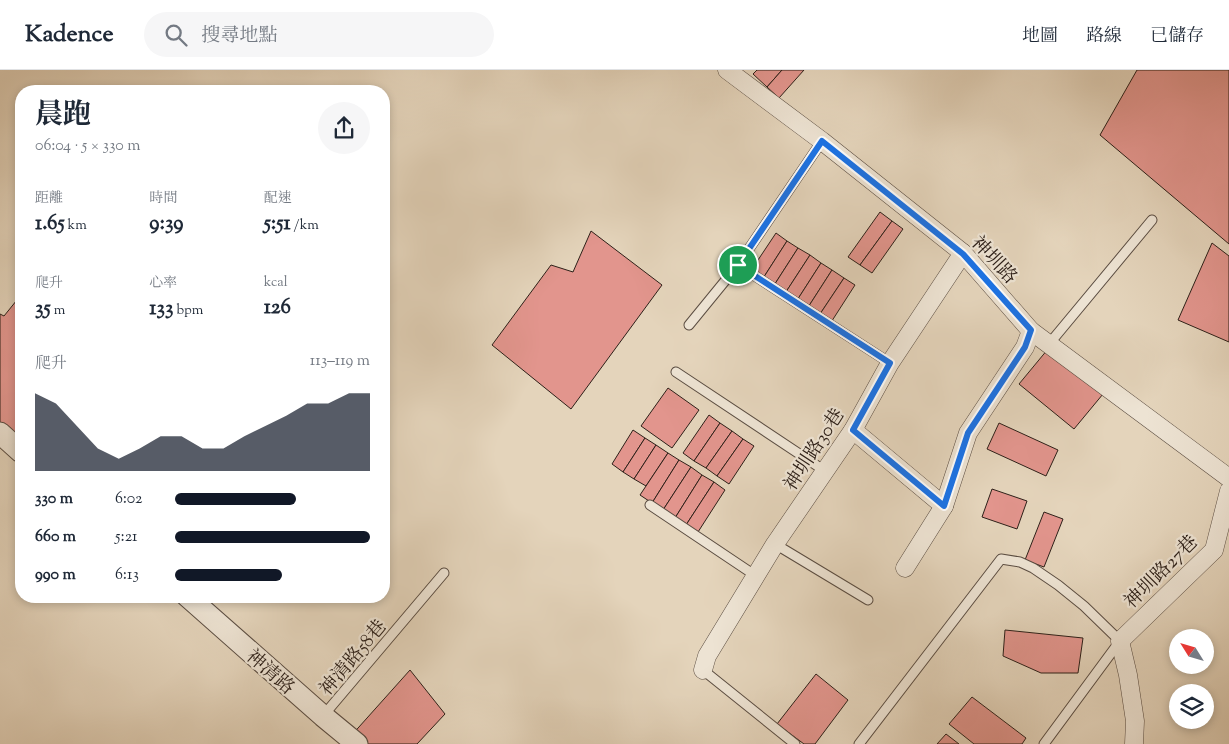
<!DOCTYPE html>
<html lang="zh-TW">
<head>
<meta charset="utf-8">
<style>
  body { margin:0; font-family:"Sorts Mill Goudy","Noto Serif TC",serif; background:#f6f6f7; color:#1f2937; height:100vh; display:flex; flex-direction:column; font-size:19px; white-space:nowrap }
  * { box-sizing:border-box; margin:0 }
  p { font-size:16px; color:#747a83 }
  .icon { flex:none; width:28px; height:28px; fill:none; stroke:currentColor; stroke-width:2; stroke-linecap:round; stroke-linejoin:round }
  .map { position:relative; flex:1; overflow:hidden }
  .side { position:absolute; left:15px; top:15px; width:375px; height:518px; display:flex; flex-direction:column; background:#fff; border-radius:20px; box-shadow:0 2px 8px #0003 }
  .side>* { flex:none }
  .needle { width:32px; rotate:307deg }
  .tools { position:absolute; left:1169px; top:559px; display:grid; gap:10px }
  .tools a { display:grid; place-items:center; width:45px; height:45px; border-radius:50%; background:#fff; box-shadow:0 2px 8px #0003; font-size:25px }
  .pin { position:absolute; display:grid; place-items:center; width:42px; height:42px; color:#fff; margin:-21px; border:2px solid #fff; border-radius:50%; box-shadow:0 1px 5px #0007 }
  .round { display:grid; place-items:center; flex:none; width:52px; height:52px; border-radius:26px; background:#f6f6f7 }
  .overview { display:flex; align-items:center; justify-content:space-between; height:85px; padding:0 20px }
  h1 { font-size:28px; font-weight:700; line-height:38px }
  .stats { display:grid; grid-template-columns:repeat(3,1fr); gap:8px; height:85px; padding:5px 20px }
  .stats div { display:grid; align-content:center }
  .stats b { font-size:21px; font-weight:700 }
  .stats small { font-size:14px; font-weight:400 }
  .stats p { font-size:14px }
  .chart { height:140px; padding:10px 20px }
  .chart p { display:flex; justify-content:space-between }
  .chart svg { width:100%; height:90px; margin-top:5px; fill:#111827; opacity:.7 }
  ul { padding:0 20px; list-style:none; font-size:16px }
  li { display:grid; grid-template-columns:80px 60px 1fr; align-items:center; height:38px }
  li i { height:12px; border-radius:6px; background:#111827 }
  header { display:flex; align-items:center; gap:30px; box-sizing:border-box; height:70px; padding:0 25px; background:#fff; border-bottom:1px solid #e0e1e3 }
  header strong { font-size:24px }
  nav { display:flex; gap:28px; margin-inline-start:auto; font-size:18px }
  .search { width:350px; height:45px; background:#f6f6f7; display:flex; align-items:center; gap:12px; box-sizing:border-box; padding:0 18px; border-radius:28px; color:#747a83; font-size:19px }
  .map>svg:first-child { display:block }
  .building { fill:#e2958d; stroke:#2d2019 }
  .lines { fill:none; stroke-linecap:round; stroke-linejoin:round }
  .service-casing { stroke:#5b4d42; stroke-width:11 }
  .minor-casing { stroke:#5b4d42; stroke-width:19 }
  .tertiary-casing { stroke:#5b4d42; stroke-width:23 }
  .service { stroke:#ede3d3; stroke-width:9 }
  .minor { stroke:#ede3d3; stroke-width:18 }
  .tertiary { stroke:#ede3d3; stroke-width:21 }
  .route-casing { stroke:#fff; stroke-width:10 }
  .route { stroke:#1a73e8; stroke-width:6 }
  .labels { text-anchor:middle; stroke-width:4.5; stroke-linejoin:round; paint-order:stroke }
  .street-label { font-size:19px; fill:#2d2019; stroke:#ede3d3 }
</style>
</head>
<body>
<header>
<strong>Kadence</strong>
<div class="search"><svg class="icon" aria-label="search" viewBox="0 0 24 24"><circle cx="10" cy="10" r="6"/><path d="M15 15l6 6"/></svg>搜尋地點</div>
<nav><a>地圖</a><a>路線</a><a>已儲存</a></nav>
</header>
<div class="map">
<svg width="1229" height="674" viewBox="0 0 1229 674">
  <rect width="100%" height="100%" fill="#e4d4bb"/>
  <filter id="stains"><feTurbulence type="fractalNoise" baseFrequency=".004" numOctaves="4"/><feColorMatrix values="0 0 0 0 .2 0 0 0 0 .09 0 0 0 0 .02 0 0 0 .5 -.17"/></filter>
  <radialGradient id="worn" r=".72"><stop offset=".6" stop-color="#630" stop-opacity="0"/><stop offset="1" stop-color="#630" stop-opacity=".3"/></radialGradient>
  <g class="building">
    <polygon points="757,0 782,0 767,17 753,4"/>
    <polygon points="782,0 804,0 779,28 767,17"/>
    <polygon points="1137,0 1229,0 1229,174 1100,65"/>
    <polygon points="880,142 892,151 860,195 848,187"/>
    <polygon points="892,151 903,159 872,203 860,195"/>
    <polygon points="591,161 662,215 571,339 492,275 551,195 573,202"/>
    <polygon points="776,163 787,171 760,213 748,205"/>
    <polygon points="787,171 798,178 771,220 760,213"/>
    <polygon points="1212,173 1229,186 1229,272 1178,250"/>
    <polygon points="798,178 810,185 782,228 771,220"/>
    <polygon points="810,185 821,193 794,235 782,228"/>
    <polygon points="821,193 832,200 805,242 794,235"/>
    <polygon points="832,200 844,208 816,250 805,242"/>
    <polygon points="844,208 855,215 828,257 816,250"/>
    <polygon points="21,225 21,379 0,361 0,244 4,246"/>
    <polygon points="1048,279 1103,324 1074,359 1019,314"/>
    <polygon points="668,318 699,340 672,378 641,356"/>
    <polygon points="709,345 720,353 694,391 683,383"/>
    <polygon points="720,353 732,361 706,398 694,391"/>
    <polygon points="999,353 1058,380 1046,406 987,379"/>
    <polygon points="633,360 645,368 623,402 612,394"/>
    <polygon points="732,361 743,369 717,406 706,398"/>
    <polygon points="645,368 656,375 634,409 623,402"/>
    <polygon points="743,369 754,376 729,414 717,406"/>
    <polygon points="656,375 668,383 646,416 634,409"/>
    <polygon points="668,383 679,390 652,433 640,425"/>
    <polygon points="679,390 691,397 663,440 652,433"/>
    <polygon points="691,397 702,405 675,448 663,440"/>
    <polygon points="702,405 714,412 686,455 675,448"/>
    <polygon points="714,412 725,420 698,462 686,455"/>
    <polygon points="992,419 1027,431 1017,459 982,447"/>
    <polygon points="1044,442 1063,449 1044,497 1025,490"/>
    <polygon points="1005,560 1083,568 1078,603 1041,603 1003,586"/>
    <polygon points="410,600 445,644 417,674 357,674 350,667"/>
    <polygon points="816,604 848,630 815,674 804,674 777,654"/>
    <polygon points="972,627 1026,668 1022,674 974,674 949,654"/>
    <polygon points="946,664 959,674 937,674"/>
  </g>
  <g class="lines">
    <g class="service-casing">
      <g id="service">
        <polyline points="738,195 890,293"/>
        <polyline points="689,255 738,195 822,71"/>
        <polyline points="1049,274 1152,150"/>
        <polyline points="676,302 825,401"/>
        <polyline points="650,435 756,506"/>
        <polyline points="775,474 868,530"/>
        <polyline points="703,600 795,674"/>
        <polyline points="323,646 444,503"/>
        <polyline points="859,674 1001,489 1020,492 1033,498 1058,515 1084,536 1120,571 1044,674"/>
      </g>
    </g>
    <g class="minor-casing">
      <g id="minor">
        <polyline points="727,0 822,71 963,183 1031,261 1229,408"/>
        <polyline points="853,360 944,436 905,498"/>
        <polyline points="944,436 968,363 1025,277 1031,261"/>
        <polyline points="703,600 707,586 775,474 853,360 890,293 963,183"/>
        <polyline points="1134,674 1135,651 1128,605 1120,571 1214,480 1229,421"/>
      </g>
    </g>
    <g class="tertiary-casing">
      <g id="tertiary">
        <polyline points="0,363 21,382"/>
        <polyline points="187,526 323,646 357,674"/>
      </g>
    </g>
    <use href="#service" class="service"/>
    <use href="#minor" class="minor"/>
    <use href="#tertiary" class="tertiary"/>
  </g>
  <g class="lines">
    <g class="route-casing">
      <polygon id="route" points="822,71 963,184 1031,260 1025,277 968,363 944,436 853,360 890,293 738,195"/>
    </g>
    <use href="#route" class="route"/>
  </g>
  <g class="labels">
    <g class="street-label">
      <text transform="translate(995 189) rotate(47)" y="7">神圳路</text>
      <text transform="translate(813 379) rotate(-57)" y="7">神圳路30巷</text>
      <text transform="translate(1160 501) rotate(-45)" y="7">神圳路27巷</text>
      <text transform="translate(352 587) rotate(-50)" y="7">神清路58巷</text>
      <text transform="translate(271 601) rotate(41)" y="7">神清路</text>
    </g>
  </g>
  <rect width="100%" height="100%" filter="url(#stains)"/>
  <rect width="100%" height="100%" fill="url(#worn)"/>
</svg>
<div class="tools">
<a><svg class="needle" viewBox="-14 -14 28 28"><path d="M0-13l5 13h-10z" fill="#e53935"/><path d="M0 13l5-13h-10z" fill="#747a83"/></svg></a>
<a><svg class="icon" aria-label="layers" viewBox="0 0 24 24"><path d="M12 4l9 5-9 5-9-5zM3 14l9 5 9-5"/></svg></a>
</div>
<div class="pin" style="left:738px;top:195px;background:#1e9e55"><svg class="icon" aria-label="arrive" viewBox="0 0 24 24"><path d="M6 21V4h12l-3 4 3 4H6"/></svg></div>
<section class="side">
<div class="overview"><div><h1>晨跑</h1><p>06:04 · 5 × 330 m</p></div><a class="round"><svg class="icon" aria-label="share" viewBox="0 0 24 24"><path d="M12 15V3M7 8l5-5 5 5M5 13v7h14v-7"/></svg></a></div>
<div class="stats">
<div><p>距離</p><b>1.65<small> km</small></b></div>
<div><p>時間</p><b>9:39</b></div>
<div><p>配速</p><b>5:51<small> /km</small></b></div>
</div>
<div class="stats">
<div><p>爬升</p><b>35<small> m</small></b></div>
<div><p>心率</p><b>133<small> bpm</small></b></div>
<div><p>kcal</p><b>126</b></div>
</div>
<div class="chart"><p><span>爬升</span>113–119 m</p>
<svg viewBox="0 0 160 44" preserveAspectRatio="none"><path d="M0 44V6L10 11L20 22L30 33L40 38L50 33L60 27L70 27L80 33L90 33L100 27L110 22L120 17L130 11L140 11L150 6L160 6V44z"/></svg>
</div>
<ul>
<li><b>330 m</b>6:02<i style="width:62%"></i></li>
<li><b>660 m</b>5:21<i style="width:100%"></i></li>
<li><b>990 m</b>6:13<i style="width:55%"></i></li>
</ul>
</section>
</div>
</body>
</html>
